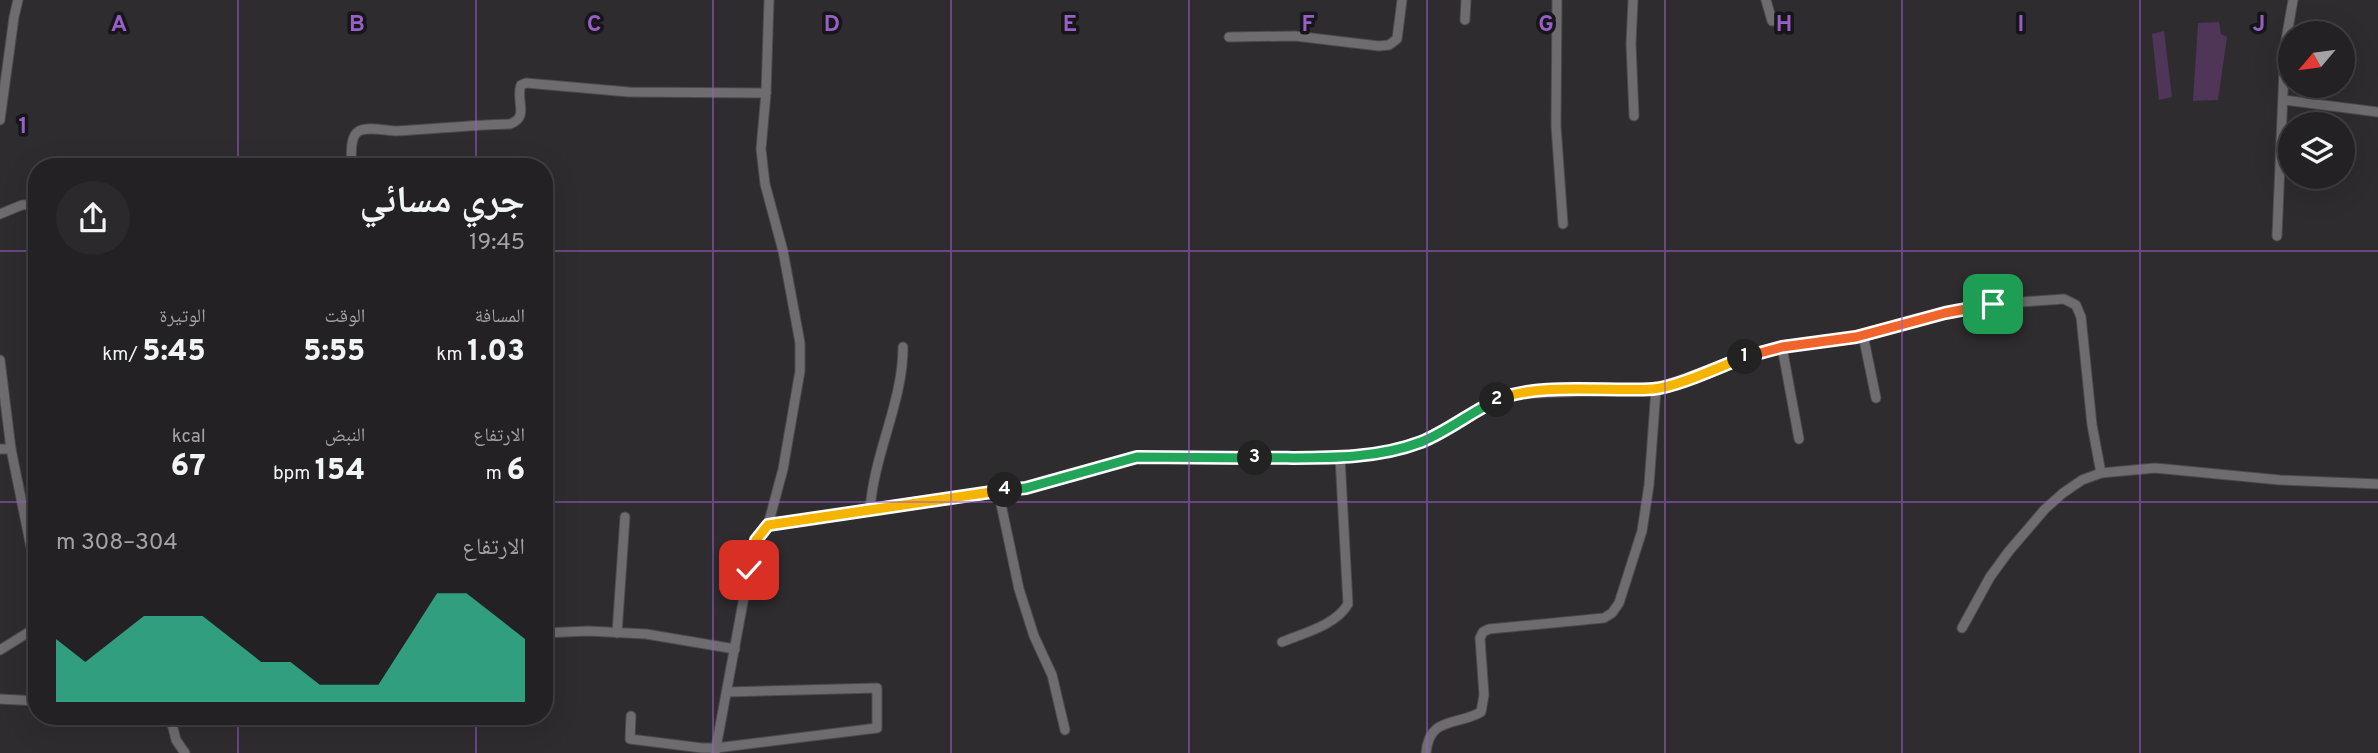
<!DOCTYPE html>
<html lang="ar">
<head>
<meta charset="utf-8">
<style>
  body { margin:0; font-family:Overpass,"Noto Naskh Arabic",sans-serif; background:#2b292c; color:#f1f3f6; direction:rtl; height:100vh; display:flex; flex-direction:column; font-size:26px; white-space:nowrap }
  * { box-sizing:border-box; margin:0 }
  p { font-size:23px; color:#a3a3a6 }
  .icon { flex:none; width:38px; height:38px; fill:none; stroke:currentColor; stroke-width:2; stroke-linecap:round; stroke-linejoin:round }
  .map { position:relative; flex:1; overflow:hidden; direction:ltr }
  .drawer { position:absolute; left:28px; top:158px; width:525px; height:567px; display:flex; flex-direction:column; background:#232124; border-radius:28px; box-shadow:0 7px 28px #0002,0 0 0 2px #403e41; direction:rtl }
  .drawer>* { flex:none }
  .needle { width:46px; rotate:241deg }
  .fabs { position:absolute; left:2278px; top:21px; display:grid; gap:14px }
  .fabs a { display:grid; place-items:center; width:77px; height:77px; border-radius:50%; background:#232124; box-shadow:0 7px 28px #0002,0 0 0 2px #403e41; font-size:35px }
  .pin { position:absolute; display:grid; place-items:center; width:60px; height:60px; color:#fff; margin:-30px; border-radius:14px; box-shadow:0 4px 10px #0006 }
  .km { position:absolute; width:35px; height:35px; margin:-18px; border-radius:50%; background:#222; color:#fff; font-size:19px; line-height:35px; text-align:center }
  .round { display:grid; place-items:center; flex:none; width:74px; height:74px; border-radius:37px; background:#2b292c }
  .head { display:flex; align-items:center; justify-content:space-between; height:119px; padding:0 28px }
  h1 { font-size:38px; font-weight:800; line-height:52px }
  .figures { display:grid; grid-template-columns:repeat(3,1fr); gap:10px; height:119px; padding:7px 28px }
  .figures div { display:grid; align-content:center }
  .figures b { font-size:30px; font-weight:800 }
  .figures small { font-size:19px; font-weight:400 }
  .figures p { font-size:19px }
  .chart { height:196px; padding:14px 28px }
  .chart p { display:flex; justify-content:space-between }
  .chart svg { width:100%; height:126px; margin-top:7px; fill:#37d4a6; opacity:.7 }
  .map>svg:first-child { display:block }
  .green { fill:#4f3557 }
  .lines { fill:none; stroke-linecap:round; stroke-linejoin:round }
  .street-casing { stroke:#4d4a4e; stroke-width:11 }
  .street { stroke:#6f6c70; stroke-width:9 }
  .split-1-casing { stroke:#fff; stroke-width:14 }
  .split-2-casing { stroke:#fff; stroke-width:14 }
  .split-3-casing { stroke:#fff; stroke-width:14 }
  .split-4-casing { stroke:#fff; stroke-width:14 }
  .split-5-casing { stroke:#fff; stroke-width:14 }
  .split-1 { stroke:#f0652b; stroke-width:9 }
  .split-2 { stroke:#f5b400; stroke-width:9 }
  .split-3 { stroke:#22a559; stroke-width:9 }
  .split-4 { stroke:#22a559; stroke-width:9 }
  .split-5 { stroke:#f5b400; stroke-width:9 }
  .grid { fill:none; stroke:#975fc7; stroke-width:2; stroke-opacity:0.55 }
  .grid-label { font-size:23px; text-anchor:middle; font-weight:bold; fill:#975fc7; stroke:#161517; stroke-width:7; stroke-linejoin:round; paint-order:stroke }
</style>
</head>
<body>
<div class="map">
<svg width="2378" height="753" viewBox="0 0 2378 753">
  <rect width="100%" height="100%" fill="#2f2c30"/>
  <g class="green">
    <polygon points="2219,22 2221,34 2227,37 2218,100 2193,101 2198,23"/>
    <polygon points="2164,31 2172,97 2159,100 2152,34"/>
  </g>
  <g class="lines">
    <g class="street-casing">
      <g id="street">
        <polyline points="1557,0 1556,126 1563,224"/>
        <polyline points="1633,0 1631,44 1634,116"/>
        <polyline points="1766,0 1772,21"/>
        <polyline points="1465,20 1466,0"/>
        <polyline points="1229,37 1295,36 1379,46 1389,45 1397,39 1402,0"/>
        <polyline points="2284,100 2378,112"/>
        <polyline points="0,120 14,17 18,0"/>
        <path d="M351,166C352,156 349,137 359,131C368,126 387,131 397,131C434,129 472,125 510,124C530,117 515,100 521,85L526,83L629,92L766,93"/>
        <polyline points="0,214 22,205 37,204"/>
        <polyline points="2277,236 2285,46 2293,0"/>
        <polyline points="1863,335 1876,398"/>
        <polyline points="1782,347 1799,439"/>
        <polyline points="0,360 11,449 37,577"/>
        <polyline points="0,449 11,449"/>
        <polyline points="998,490 1019,589 1034,636 1052,675 1065,730"/>
        <path d="M870,510C874,453 903,402 903,347"/>
        <polyline points="768,525 998,490 1026,488 1137,457 1340,457 1391,451 1422,441 1512,394 1656,389 1752,354 1782,347 1856,337 1945,313 1993,304 2064,299 2076,305 2081,317 2092,425 2101,473"/>
        <polyline points="1962,628 1990,577 2009,551 2045,509 2063,493 2082,480 2101,473 2155,468 2280,480 2378,484"/>
        <polyline points="544,633 588,631 646,634 735,649"/>
        <polyline points="617,633 625,517"/>
        <path d="M1282,642C1304,633 1336,625 1348,604L1340,457"/>
        <polyline points="0,650 37,627"/>
        <polyline points="0,699 37,701"/>
        <polyline points="170,716 176,740 185,753"/>
        <polyline points="631,716 630,739 702,748 716,748 877,728 877,688 727,692"/>
        <polyline points="715,753 749,570 756,540 768,525 783,469 800,371 800,343 796,321 783,251 765,184 761,149 766,93 769,0"/>
        <path d="M1426,753C1429,716 1457,726 1481,712L1484,695L1480,638L1483,632L1489,629L1604,618L1612,613L1619,603L1642,531L1649,485L1656,389"/>
      </g>
    </g>
    <use href="#street" class="street"/>
  </g>
  <g class="lines">
    <g class="split-1-casing">
      <polyline id="split-1" points="1745,357 1782,347 1856,337 1945,313 1993,304"/>
    </g>
    <g class="split-2-casing">
      <path id="split-2" d="M1497,400C1538,382 1607,392 1653,389C1677,387 1721,366 1745,357"/>
    </g>
    <g class="split-3-casing">
      <path id="split-3" d="M1255,458C1309,457 1369,462 1421,442C1448,431 1471,412 1497,400"/>
    </g>
    <g class="split-4-casing">
      <polyline id="split-4" points="1005,490 1026,488 1137,457 1255,458"/>
    </g>
    <g class="split-5-casing">
      <polyline id="split-5" points="749,570 756,540 768,525 1005,490"/>
    </g>
    <use href="#split-1" class="split-1"/>
    <use href="#split-2" class="split-2"/>
    <use href="#split-3" class="split-3"/>
    <use href="#split-4" class="split-4"/>
    <use href="#split-5" class="split-5"/>
  </g>
  <path class="grid" d="M238,0V166M476,0V166M713,0V753M951,0V753M1189,0V753M1427,0V753M1665,0V753M1902,0V753M2140,0V753M0,251H37M544,251H2378M0,502H37M544,502H2378M238,716V753M476,716V753"/>
  <g class="grid-label">
    <text x="119" y="31">A</text>
    <text x="357" y="31">B</text>
    <text x="594" y="31">C</text>
    <text x="832" y="31">D</text>
    <text x="1070" y="31">E</text>
    <text x="1308" y="31">F</text>
    <text x="1546" y="31">G</text>
    <text x="1784" y="31">H</text>
    <text x="2021" y="31">I</text>
    <text x="2259" y="31">J</text>
    <text x="23" y="133">1</text>
  </g>
</svg>
<div class="fabs">
<a><svg class="needle" viewBox="-14 -14 28 28"><path d="M0-13l5 13h-10z" fill="#e53935"/><path d="M0 13l5-13h-10z" fill="#a3a3a6"/></svg></a>
<a><svg class="icon" aria-label="layers" viewBox="0 0 24 24"><path d="M12 4l9 5-9 5-9-5zM3 14l9 5 9-5"/></svg></a>
</div>
<div class="pin" style="left:1993px;top:304px;background:#1e9e55"><svg class="icon" aria-label="arrive" viewBox="0 0 24 24"><path d="M6 21V4h12l-3 4 3 4H6"/></svg></div>
<div class="pin" style="left:749px;top:570px;background:#d93025"><svg class="icon" aria-label="check" viewBox="0 0 24 24"><path d="M5 12l5 5 9-10"/></svg></div>
<b class="km" style="left:1745px;top:357px">1</b>
<b class="km" style="left:1497px;top:400px">2</b>
<b class="km" style="left:1255px;top:458px">3</b>
<b class="km" style="left:1005px;top:490px">4</b>
<section class="drawer">
<div class="head"><div><h1>جري مسائي</h1><p>19:45</p></div><a class="round"><svg class="icon" aria-label="share" viewBox="0 0 24 24"><path d="M12 15V3M7 8l5-5 5 5M5 13v7h14v-7"/></svg></a></div>
<div class="figures">
<div><p>المسافة</p><b>1.03<small> km</small></b></div>
<div><p>الوقت</p><b>5:55</b></div>
<div><p>الوتيرة</p><b>5:45<small> /km</small></b></div>
</div>
<div class="figures">
<div><p>الارتفاع</p><b>6<small> m</small></b></div>
<div><p>النبض</p><b>154<small> bpm</small></b></div>
<div><p>kcal</p><b>67</b></div>
</div>
<div class="chart"><p><span>الارتفاع</span>304–308 m</p>
<svg viewBox="0 0 160 44" preserveAspectRatio="none"><path d="M0 44V22L10 30L20 22L30 14L40 14L50 14L60 22L70 30L80 30L90 38L100 38L110 38L120 22L130 6L140 6L150 14L160 22V44z"/></svg>
</div>
</section>
</div>
</body>
</html>
